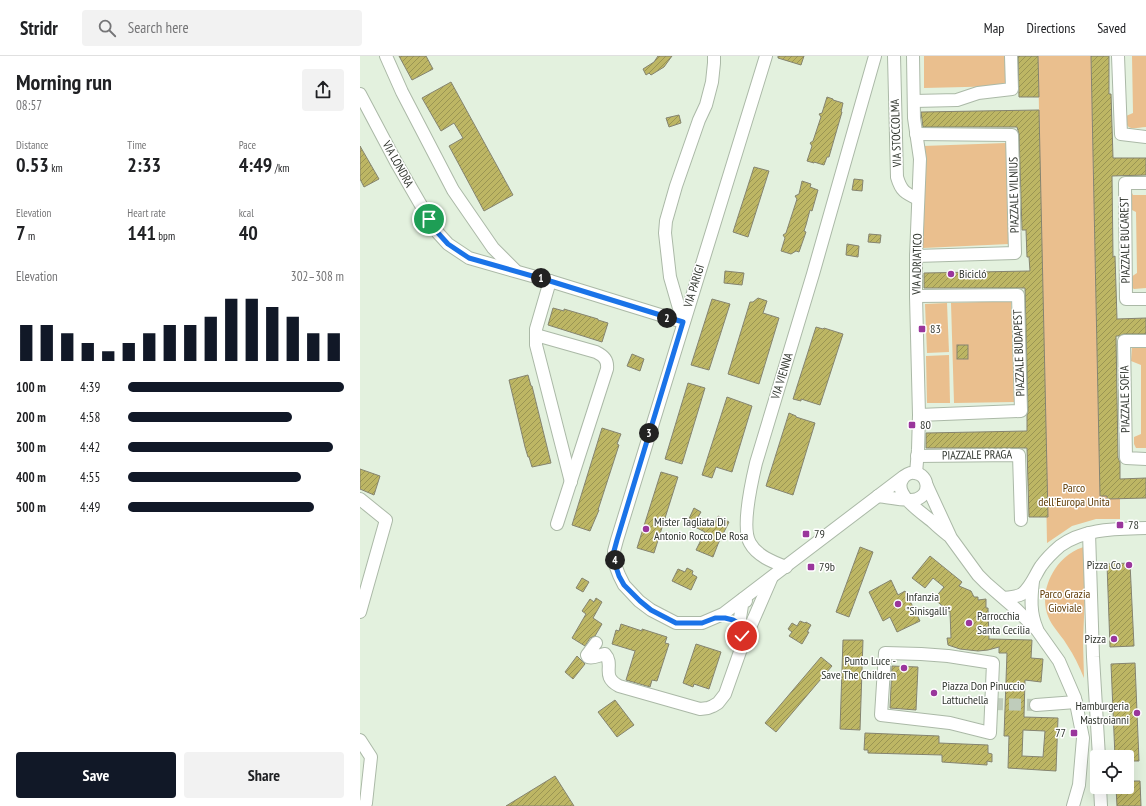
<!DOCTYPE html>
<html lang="en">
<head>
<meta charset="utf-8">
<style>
  body { margin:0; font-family:"PT Sans Narrow",sans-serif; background:#f2f2f2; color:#202124; height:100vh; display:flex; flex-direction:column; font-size:15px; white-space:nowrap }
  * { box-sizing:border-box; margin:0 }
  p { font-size:13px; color:#757577 }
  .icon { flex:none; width:22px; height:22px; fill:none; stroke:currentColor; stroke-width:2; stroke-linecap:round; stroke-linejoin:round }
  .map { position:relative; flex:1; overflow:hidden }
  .panel { display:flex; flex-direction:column; background:#fff; width:360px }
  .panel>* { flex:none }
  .buttons { position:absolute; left:730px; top:694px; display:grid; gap:8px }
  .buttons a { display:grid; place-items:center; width:44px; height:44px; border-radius:4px; background:#fff; box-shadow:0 4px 16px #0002; font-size:20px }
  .pin { position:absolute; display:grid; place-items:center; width:34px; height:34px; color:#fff; margin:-17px; border:2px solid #fff; border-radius:50%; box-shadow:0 1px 4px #0007 }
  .km { position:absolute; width:20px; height:20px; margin:-10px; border-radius:50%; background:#222; color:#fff; font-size:11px; line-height:20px; text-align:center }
  .round { display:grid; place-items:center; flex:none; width:42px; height:42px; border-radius:4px; background:#f2f2f2 }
  .head { display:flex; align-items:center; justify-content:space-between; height:68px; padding:0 16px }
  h1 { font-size:22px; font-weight:700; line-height:30px }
  .metrics { display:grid; grid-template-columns:repeat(3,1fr); gap:6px; height:68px; padding:4px 16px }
  .metrics div { display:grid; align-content:center }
  .metrics b { font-size:20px; font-weight:700 }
  .metrics small { font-size:11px; font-weight:400 }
  .metrics p { font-size:11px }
  .chart { height:112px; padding:8px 16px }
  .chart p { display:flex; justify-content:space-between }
  .chart svg { width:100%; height:72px; margin-top:4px; stroke:#111827; stroke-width:6 }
  .action { display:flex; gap:8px; margin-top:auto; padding:8px 16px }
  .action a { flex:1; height:46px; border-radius:4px; background:#111827; color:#fff; font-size:16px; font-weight:700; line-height:46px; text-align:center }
  .action a+a { background:#f2f2f2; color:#202124 }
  ul { padding:0 16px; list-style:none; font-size:13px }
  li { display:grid; grid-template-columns:64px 48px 1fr; align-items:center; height:30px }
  li i { height:10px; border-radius:5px; background:#111827 }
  header { display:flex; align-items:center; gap:24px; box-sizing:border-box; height:56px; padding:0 20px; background:#fff; border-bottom:1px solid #e0e0e0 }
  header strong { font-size:19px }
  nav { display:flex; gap:22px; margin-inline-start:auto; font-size:14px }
  .search { width:280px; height:36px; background:#f2f2f2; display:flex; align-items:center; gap:10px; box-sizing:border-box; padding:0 14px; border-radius:4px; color:#757577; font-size:15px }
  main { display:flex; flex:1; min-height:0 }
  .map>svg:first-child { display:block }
  .green { fill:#eabf8e }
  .building { fill:url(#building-hatch); stroke:#858470; fill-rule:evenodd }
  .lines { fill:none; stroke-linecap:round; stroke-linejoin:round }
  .minor-tunnel { stroke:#bfccbb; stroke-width:12; stroke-dasharray:12 6; stroke-linecap:butt }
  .minor-casing { stroke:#abb9a7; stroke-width:14 }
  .minor { stroke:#fff; stroke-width:12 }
  .route-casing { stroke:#fff; stroke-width:8 }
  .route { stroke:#1a73e8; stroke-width:5 }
  .poi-dot { fill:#9a369c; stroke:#fff; stroke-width:1.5 }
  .labels { text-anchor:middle; stroke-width:3; stroke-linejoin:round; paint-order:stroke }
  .street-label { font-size:12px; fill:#31362f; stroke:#fff }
  .poi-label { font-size:12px; fill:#31362f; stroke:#fff; text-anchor:start }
  .park-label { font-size:12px; fill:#5f3b05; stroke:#fff }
</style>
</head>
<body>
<header>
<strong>Stridr</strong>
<div class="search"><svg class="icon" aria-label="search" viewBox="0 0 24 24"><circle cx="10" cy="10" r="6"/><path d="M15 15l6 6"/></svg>Search here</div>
<nav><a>Map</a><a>Directions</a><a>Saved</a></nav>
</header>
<main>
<section class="panel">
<div class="head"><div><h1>Morning run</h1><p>08:57</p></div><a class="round"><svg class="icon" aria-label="share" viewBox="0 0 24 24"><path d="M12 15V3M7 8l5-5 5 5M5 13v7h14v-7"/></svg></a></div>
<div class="metrics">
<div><p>Distance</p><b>0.53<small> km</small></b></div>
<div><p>Time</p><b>2:33</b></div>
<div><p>Pace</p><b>4:49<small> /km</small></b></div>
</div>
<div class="metrics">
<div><p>Elevation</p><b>7<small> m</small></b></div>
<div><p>Heart rate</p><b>141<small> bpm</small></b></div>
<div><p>kcal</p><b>40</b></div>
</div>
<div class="chart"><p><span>Elevation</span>302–308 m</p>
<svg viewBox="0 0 160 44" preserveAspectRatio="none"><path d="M5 44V22M15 44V22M25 44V27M35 44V33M45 44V38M55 44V33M65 44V27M75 44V22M85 44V22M95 44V17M105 44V6M115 44V6M125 44V11M135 44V17M145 44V27M155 44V27"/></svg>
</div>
<ul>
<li><b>100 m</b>4:39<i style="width:100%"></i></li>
<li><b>200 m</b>4:58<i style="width:76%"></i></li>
<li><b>300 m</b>4:42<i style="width:95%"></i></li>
<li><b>400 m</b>4:55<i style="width:80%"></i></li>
<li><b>500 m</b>4:49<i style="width:86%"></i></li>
</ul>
<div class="action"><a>Save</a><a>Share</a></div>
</section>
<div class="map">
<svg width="786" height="750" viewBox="0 0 786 750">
  <defs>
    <pattern id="building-hatch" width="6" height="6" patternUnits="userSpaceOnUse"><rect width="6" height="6" fill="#bdb664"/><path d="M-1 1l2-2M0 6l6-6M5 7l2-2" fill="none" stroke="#9a9553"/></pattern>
  </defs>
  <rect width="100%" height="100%" fill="#e3f1de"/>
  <g class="green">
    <polygon points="564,0 646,0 646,30 564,32"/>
    <polygon points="678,0 731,0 740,439 747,440 747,443 760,442 760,463 736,463 712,470 687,487"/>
    <path d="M772,0H786V71C773,72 765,76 766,60L773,57Z"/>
    <polygon points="646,87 649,188 563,192 563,90"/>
    <polygon points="769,131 773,139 786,139 786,232 774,233 771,231 771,221 777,217 776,156 768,152"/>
    <polygon points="651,245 654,346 594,347 591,247"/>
    <polygon points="587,247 589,296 567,297 565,248"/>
    <polygon points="772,291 786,291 786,392 776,392 774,388 774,381 781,378 781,309 771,305"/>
    <polygon points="589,299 590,347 567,347 566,300"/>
    <path d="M727,490L723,585L724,622C719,610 714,599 707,589C703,582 698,577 694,571C681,553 683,531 695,513C702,502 714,493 727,490Z"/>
  </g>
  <g class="building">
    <polygon points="39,0 66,0 73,13 52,24"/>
    <polygon points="298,0 312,0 304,11 291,19 289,17 286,19 283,13 294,6"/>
    <polygon points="418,0 444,0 441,9 418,2"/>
    <polygon points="658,0 678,0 679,41 659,41"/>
    <polygon points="731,0 749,0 749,38 751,38 753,102 786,102 786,119 752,120 753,201 755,200 757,263 786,262 786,278 764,278 759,280 756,280 758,402 760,406 760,423 786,422 786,442 747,443 747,440 740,440"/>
    <polygon points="91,26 153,139 124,155 89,90 103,82 94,67 81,75 62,42"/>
    <polygon points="467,41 473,43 473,44 483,47 481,56 482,56 469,101 467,101 464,109 454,106 454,107 447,105 452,90 450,87 453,85 461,61 459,58 462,57"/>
    <polygon points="679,54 688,461 669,461 667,392 566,392 566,377 667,375 667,359 668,355 665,232 564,232 564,217 670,215 669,201 667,201 666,174 662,174 659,78 657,71 563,71 561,56"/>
    <polygon points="319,59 321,67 309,71 306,62"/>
    <polygon points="0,90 19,123 4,131 0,123"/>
    <polygon points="394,111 409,115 388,181 373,176"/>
    <polygon points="494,123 503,124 502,135 492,134"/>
    <polygon points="442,125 451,128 450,131 458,134 452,155 450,154 446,169 444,175 446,176 439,196 436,195 431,198 421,195 425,182 423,179 426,177 437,143 435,140 439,138"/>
    <polygon points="509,178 521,179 520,187 508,186"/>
    <polygon points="487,188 499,190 498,201 486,199"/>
    <polygon points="365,215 384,217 382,229 364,227"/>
    <polygon points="398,242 407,245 403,257 419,262 399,328 368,318 390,246 393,246"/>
    <polygon points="352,243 370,248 349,314 331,309"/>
    <polygon points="193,252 204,255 204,253 238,263 238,264 248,267 242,286 188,269"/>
    <polygon points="456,271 463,273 464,272 483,278 460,349 441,343 441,345 433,343"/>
    <rect x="597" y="289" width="11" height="14"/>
    <polygon points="272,298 284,303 280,315 267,310"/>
    <polygon points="168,319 171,330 172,330 191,407 172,411 169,401 168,401 165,391 149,324"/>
    <polygon points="328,327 345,332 322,408 305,403"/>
    <polygon points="367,341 392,350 372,416 356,411 352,422 342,419"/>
    <polygon points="429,357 436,360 436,361 455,367 433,439 406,430"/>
    <polygon points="242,372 261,378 257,388 259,389 238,454 239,454 230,475 212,469"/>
    <polygon points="0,413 20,420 14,439 0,433"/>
    <polygon points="301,416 318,421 294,497 277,492"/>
    <polygon points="334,452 341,456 338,461 354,469 358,460 369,466 358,488 353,501 336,494 345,476 333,470 332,472 326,469"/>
    <polygon points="500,491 513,496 489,561 476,556"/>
    <path d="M570,500L602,526L599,530L611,535L614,541H618V544L626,543V552H628L629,583L672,584L671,602L683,603L681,626L665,624L664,660V661L698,662L696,715L648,712L649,680H644L647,597H639V591L628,594L618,595L600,593L588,589L587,582H591L590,556L574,543L584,531L573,522L565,532L552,522ZM663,674L685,675L683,701L662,700Z"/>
    <polygon points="770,507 774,590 750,591 747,508"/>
    <polygon points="327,512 333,515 332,518 337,521 331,534 312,525 318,513 325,516"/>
    <polygon points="222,522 229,526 223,536 216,532"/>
    <polygon points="531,524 538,539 545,535 560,565 537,576 530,561 523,565 509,536"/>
    <polygon points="236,542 242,546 233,562 242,568 235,580 230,582 225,590 212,582 226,558 222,555 230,543 234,546"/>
    <polygon points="440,565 445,567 446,566 451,569 447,576 449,576 442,588 429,580 432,576 428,573 432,567 437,570"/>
    <polygon points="261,568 282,575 282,573 307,581 305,587 309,588 297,625 292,624 290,631 266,624 275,595 252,588 256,574 259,575"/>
    <polygon points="483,584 503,584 500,674 480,673"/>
    <polygon points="336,588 361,596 349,633 334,628 333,631 323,627"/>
    <polygon points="217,600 225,608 213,623 205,616"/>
    <polygon points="461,601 472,610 416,676 405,667"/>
    <polygon points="775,607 779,705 767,705 767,701 755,701 751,608"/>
    <polygon points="532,610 558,611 556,654 530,652"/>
    <polygon points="255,644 274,669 257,681 238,656"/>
    <polygon points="505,677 579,680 579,687 628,689 628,697 632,698 632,706 627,705 627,709 582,706 582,699 508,697 508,694 504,694"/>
    <polygon points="195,720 214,750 146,750"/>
    <polygon points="767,725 780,725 781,750 757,750 756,731 767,731"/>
  </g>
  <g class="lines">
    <polyline class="minor-tunnel" points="631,648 676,649"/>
    <g class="minor-casing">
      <g id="minor">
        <polyline points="26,0 42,36 93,134 133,192 155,214"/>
        <polyline points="406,0 257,484 254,495 256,511 259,519 264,529 279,545 291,554 316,567 342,567 363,558 543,421"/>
        <path d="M534,0L537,121C541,135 545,137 558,143"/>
        <polyline points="553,0 554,62 560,103 556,200 556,240 559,359 558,394 556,417"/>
        <polyline points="758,0 761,78 786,81"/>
        <polyline points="0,38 36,106 69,163 78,177 88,188 109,202 158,216 190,225 323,266"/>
        <polyline points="554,45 597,44 618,37 652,33 651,0"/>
        <polyline points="556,78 652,79 655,197 556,200"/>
        <polyline points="786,127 765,127 766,243 786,243"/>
        <polyline points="190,225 176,273 176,289 211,426"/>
        <polyline points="556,240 658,239 661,355 559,359"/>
        <polyline points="323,266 310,221 305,177 306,165 316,130 339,64 346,49 352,26 354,7 354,0"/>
        <path d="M176,279L236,296C244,300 248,304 247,313L197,468"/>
        <polyline points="786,285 764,285 766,402 786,403"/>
        <polyline points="557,400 659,399 661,464"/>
        <polyline points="567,430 591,482 618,519 626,527 656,553 677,574 699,605 715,642 723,682 719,729 713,750"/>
        <path d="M518,440C527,441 550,446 557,443C571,438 569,419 555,417C550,416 544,419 542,424C533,439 564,458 574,467C578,471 583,475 588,479"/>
        <polyline points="0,443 26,464 0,556"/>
        <polyline points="729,477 733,601 739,701"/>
        <path d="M426,511C413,506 397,500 390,487C381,472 392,424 396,407L453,218L515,0"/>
        <path d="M673,525C671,542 670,557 677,573"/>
        <path d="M644,542C650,541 657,541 662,538C671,531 675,519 681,510C686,503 693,496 700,490C724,472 757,473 786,472"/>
        <polyline points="381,573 380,562 383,543 386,545"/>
        <path d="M236,587L227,599L228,601C234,603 239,599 245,598C255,609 240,620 259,630L340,653L348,652L353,650L358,647L365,638L382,590L411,523"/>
        <polygon points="525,597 561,598 588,600 633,607 630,677 590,667 521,659"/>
        <polyline points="676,649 716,646"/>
        <polyline points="0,684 11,701 6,747 3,750"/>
        <polyline points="740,731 741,750"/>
      </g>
    </g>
    <use href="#minor" class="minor"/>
  </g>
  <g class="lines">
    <g class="route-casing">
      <polyline id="route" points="69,163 78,177 88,188 109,202 190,225 323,266 257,484 254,495 256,511 259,520 264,529 280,545 291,554 316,567 342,567 355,562 365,562 373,564 378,567 381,573 382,580"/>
    </g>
    <use href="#route" class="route"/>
  </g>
  <g class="poi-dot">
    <circle cx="591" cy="218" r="4"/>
    <rect x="558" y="269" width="8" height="8" rx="2"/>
    <rect x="548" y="365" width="8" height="8" rx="2"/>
    <rect x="756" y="465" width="8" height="8" rx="2"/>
    <circle cx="286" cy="473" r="4"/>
    <rect x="442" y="474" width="8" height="8" rx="2"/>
    <circle cx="769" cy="509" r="4"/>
    <rect x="447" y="507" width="8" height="8" rx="2"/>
    <circle cx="538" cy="548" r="4"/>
    <circle cx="609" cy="567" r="4"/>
    <circle cx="754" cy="583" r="4"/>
    <circle cx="544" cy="612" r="4"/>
    <circle cx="574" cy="637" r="4"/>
    <circle cx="777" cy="657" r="4"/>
    <rect x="710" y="673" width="8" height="8" rx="2"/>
  </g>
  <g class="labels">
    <g class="street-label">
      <text transform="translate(536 77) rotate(-92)" y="4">VIA STOCCOLMA</text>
      <text transform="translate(38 108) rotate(61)" y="4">VIA LONDRA</text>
      <text transform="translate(654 139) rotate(-91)" y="4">PIAZZALE VILNIUS</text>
      <text transform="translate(765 184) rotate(-91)" y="4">PIAZZALE BUCAREST</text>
      <text transform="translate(557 208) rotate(-89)" y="4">VIA ADRIATICO</text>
      <text transform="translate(334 230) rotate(-73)" y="4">VIA PARIGI</text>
      <text transform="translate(659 297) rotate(-92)" y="4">PIAZZALE BUDAPEST</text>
      <text transform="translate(422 320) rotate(-73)" y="4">VIA VIENNA</text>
      <text transform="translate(765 343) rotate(-91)" y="4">PIAZZALE SOFIA</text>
      <text transform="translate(617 399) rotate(-1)" y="4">PIAZZALE PRAGA</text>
    </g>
    <g class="poi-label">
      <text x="599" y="222">Bicicló</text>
      <text x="570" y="277">83</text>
      <text x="560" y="373">80</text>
      <text x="294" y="470">Mister Tagliata Di<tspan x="294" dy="14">Antonio Rocco De Rosa</tspan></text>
      <text x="768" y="473">78</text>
      <text x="454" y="482">79</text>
      <text x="761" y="513" text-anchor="end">Pizza Co</text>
      <text x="459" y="515">79b</text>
      <text x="546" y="545">Infanzia<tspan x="546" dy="14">"Sinisgalli"</tspan></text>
      <text x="617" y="564">Parrocchia<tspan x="617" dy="14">Santa Cecilia</tspan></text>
      <text x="746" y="587" text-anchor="end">Pizza</text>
      <text x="536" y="609" text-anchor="end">Punto Luce -<tspan x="536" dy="14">Save The Children</tspan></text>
      <text x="582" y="634">Piazza Don Pinuccio<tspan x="582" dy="14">Lattuchella</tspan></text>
      <text x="769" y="654" text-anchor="end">Hamburgeria<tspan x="769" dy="14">Mastroianni</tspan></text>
      <text x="706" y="681" text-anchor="end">77</text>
    </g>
    <g class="park-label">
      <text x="714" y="436">Parco<tspan x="714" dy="14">dell'Europa Unita</tspan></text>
      <text x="705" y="542">Parco Grazia<tspan x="705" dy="14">Gioviale</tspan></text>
    </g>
  </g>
</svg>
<div class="buttons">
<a><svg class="icon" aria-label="locate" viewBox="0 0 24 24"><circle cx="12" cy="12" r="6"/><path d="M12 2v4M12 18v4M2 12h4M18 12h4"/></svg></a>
</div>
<div class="pin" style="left:69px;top:163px;background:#1e9e55"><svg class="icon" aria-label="arrive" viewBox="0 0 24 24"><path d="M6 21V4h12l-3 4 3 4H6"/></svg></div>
<div class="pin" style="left:382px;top:580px;background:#d93025"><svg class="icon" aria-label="check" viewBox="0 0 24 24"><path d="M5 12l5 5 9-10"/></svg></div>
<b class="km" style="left:181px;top:222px">1</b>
<b class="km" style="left:307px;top:262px">2</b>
<b class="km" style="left:289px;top:377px">3</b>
<b class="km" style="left:255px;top:504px">4</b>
</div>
</main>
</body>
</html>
